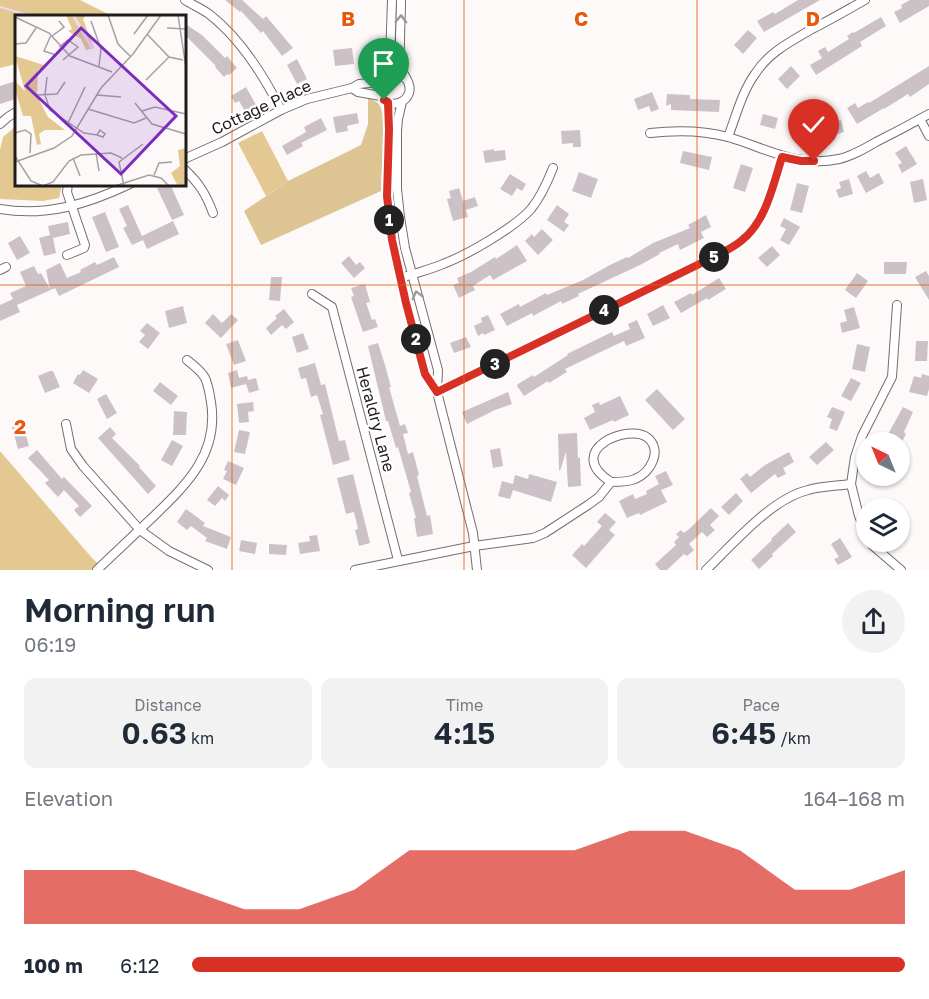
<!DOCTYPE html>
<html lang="en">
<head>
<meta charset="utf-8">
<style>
  body { margin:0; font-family:"Golos Text",sans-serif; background:#f2f2f3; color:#1f2937; height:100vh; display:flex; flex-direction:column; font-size:22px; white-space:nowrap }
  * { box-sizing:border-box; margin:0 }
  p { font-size:20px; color:#747a83 }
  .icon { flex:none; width:33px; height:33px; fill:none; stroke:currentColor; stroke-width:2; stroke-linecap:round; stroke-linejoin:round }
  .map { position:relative; height:570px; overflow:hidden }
  .details { display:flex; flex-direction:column; background:#fff; flex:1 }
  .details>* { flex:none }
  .needle { width:39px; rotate:317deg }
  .fabs { position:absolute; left:856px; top:432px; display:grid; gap:12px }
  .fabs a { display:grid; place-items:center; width:54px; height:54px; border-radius:50%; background:#fff; box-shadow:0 2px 4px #0004; font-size:30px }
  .pin { position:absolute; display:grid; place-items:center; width:51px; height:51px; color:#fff; margin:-62px -26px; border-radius:50% 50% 50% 0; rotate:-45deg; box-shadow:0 0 6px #0007 }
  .pin .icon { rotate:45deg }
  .km { position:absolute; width:30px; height:30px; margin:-15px; border-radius:50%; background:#222; color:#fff; font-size:16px; line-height:30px; text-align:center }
  .round { display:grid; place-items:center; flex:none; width:63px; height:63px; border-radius:32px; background:#f2f2f3 }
  .summary { display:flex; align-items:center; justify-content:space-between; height:102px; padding:0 24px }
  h1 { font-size:33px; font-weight:600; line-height:45px }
  .figures { display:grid; grid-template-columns:repeat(3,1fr); gap:9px; height:102px; padding:6px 24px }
  .figures div { display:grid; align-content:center; border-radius:12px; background:#f2f2f3; text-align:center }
  .figures b { font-size:30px; font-weight:600 }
  .figures small { font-size:16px; font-weight:400 }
  .figures p { font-size:16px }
  .chart { height:168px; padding:12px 24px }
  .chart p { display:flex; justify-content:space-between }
  .chart svg { width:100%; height:108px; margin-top:6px; fill:#d93025; opacity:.7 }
  ul { padding:0 24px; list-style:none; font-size:20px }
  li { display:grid; grid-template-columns:96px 72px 1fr; align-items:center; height:45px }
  li i { height:15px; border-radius:8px; background:#d93025 }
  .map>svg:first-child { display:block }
  .green { fill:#dcc493 }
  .forest { fill:#e3c991 }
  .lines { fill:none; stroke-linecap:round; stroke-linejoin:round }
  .stream { stroke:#ecd9f8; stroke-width:2 }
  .building { fill:#ccc1c7 }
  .minor-casing { stroke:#776c6c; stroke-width:10 }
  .minor { stroke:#fff; stroke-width:8 }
  .oneway { stroke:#9b9999 }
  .route-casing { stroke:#fff; stroke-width:12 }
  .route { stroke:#d93025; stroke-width:8 }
  .grid { fill:none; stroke:#e8590c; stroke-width:1.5; stroke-opacity:0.55 }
  .labels { text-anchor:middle; stroke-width:4.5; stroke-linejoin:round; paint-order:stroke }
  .street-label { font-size:16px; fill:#211c1c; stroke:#fff }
  .inset-river { fill:none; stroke:#ecd9f8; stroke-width:3 }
  .inset-road { fill:none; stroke:#a6a1a1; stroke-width:1.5 }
  .view { fill:#7b2cbf; fill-opacity:0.15; stroke:#7b2cbf; stroke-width:3 }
  .inset-edge { fill:none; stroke:#211c1c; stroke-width:3 }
  .grid-label { font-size:20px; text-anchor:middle; font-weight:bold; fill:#e8590c; stroke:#fff; stroke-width:4.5; stroke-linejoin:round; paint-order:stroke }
</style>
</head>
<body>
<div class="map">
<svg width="929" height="570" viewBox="0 0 929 570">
  <rect width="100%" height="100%" fill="#fef9f9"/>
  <path class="green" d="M368,98C373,100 377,101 380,106C388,122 381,172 381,191L261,245L244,211L288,181L361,145L368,124Z"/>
  <g class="forest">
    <polygon points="0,0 80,0 112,16 16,16 16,64 0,68"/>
    <polygon points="15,127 16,127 16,184 62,185 59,198 43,201 0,199 0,150 3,137"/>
    <polygon points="262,131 288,181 266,196 238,143"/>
    <polygon points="0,451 92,558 105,570 0,570"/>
  </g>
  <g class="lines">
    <polyline class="stream" points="0,7 31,16"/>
  </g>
  <g class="building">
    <polygon points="225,0 242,0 263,19 266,16 293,48 282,56 263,31 261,33 241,11 240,12"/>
    <polygon points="798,0 820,0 764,32 757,21 773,12 775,14"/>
    <polygon points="910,0 929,0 929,6 900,23 894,12 902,8 901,5"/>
    <polygon points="881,17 886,26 860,42 862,46 816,75 810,65 822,58 818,51 825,47 828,52 849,39 847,36 853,32 854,33"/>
    <polygon points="184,23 202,35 225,58 227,56 237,68 229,75 227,74 224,77 215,67 216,66 184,34"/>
    <polygon points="748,30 757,38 743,54 734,45"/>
    <polygon points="352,48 354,64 335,66 333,50"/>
    <polygon points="297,59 307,79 297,84 287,65"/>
    <polygon points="791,66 800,76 787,89 778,79"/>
    <polygon points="929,66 929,84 910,97 908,94 884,109 884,108 857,124 847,108 855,103 858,108 868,102 869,103"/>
    <polygon points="16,81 16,99 0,104 0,86"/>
    <polygon points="246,87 256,105 245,111 239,101 235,103 231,96"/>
    <polygon points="652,92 659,109 651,112 649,106 638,110 634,99"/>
    <polygon points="667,94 690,95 690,99 720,100 719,112 671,110 671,104 666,106"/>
    <polygon points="357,113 359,123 347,126 348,131 336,133 333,117"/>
    <polygon points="763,114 778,118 775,129 760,125"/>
    <polygon points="321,118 327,130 301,143 303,146 287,155 282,146 306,132 304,127"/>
    <polygon points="841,120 844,132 824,138 821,126"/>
    <polygon points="580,130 581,147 573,147 573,143 562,144 561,131"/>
    <polygon points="906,146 917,164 902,173 898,165 902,163 895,153"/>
    <polygon points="494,149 494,151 505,150 506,160 485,163 483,151"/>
    <polygon points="683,151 712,157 709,170 680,163"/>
    <polygon points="741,164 753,168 745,192 733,188"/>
    <polygon points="866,171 870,178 879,173 884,183 866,193 857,176"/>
    <polygon points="579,172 598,179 591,198 572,191"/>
    <polygon points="510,174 526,184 522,191 517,188 512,196 500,189"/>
    <polygon points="849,179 853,194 839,198 836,190 841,188 839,182"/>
    <polygon points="923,179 927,200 914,203 910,182"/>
    <polygon points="797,183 809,186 802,213 790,210"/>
    <polygon points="165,184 170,184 184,215 172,220 157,188"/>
    <polygon points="459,188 463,201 475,197 478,206 466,210 468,217 453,221 447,199 451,198 449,191"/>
    <polygon points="128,205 142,236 173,221 179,234 147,249 143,240 132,245 123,228 127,226 119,209"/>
    <polygon points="557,205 569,214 564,222 569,225 564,232 547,220"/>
    <polygon points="105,212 119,247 106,252 92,217"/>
    <polygon points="706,215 711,227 701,232 704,238 680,250 678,244 659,253 660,254 640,265 578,294 579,296 562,304 561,301 533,316 532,313 507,326 500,314 519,304 520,307 546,293 547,295 583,280 610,265 627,257 628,258 653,243 690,228 688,225"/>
    <polygon points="784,218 800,227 789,245 780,240 786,229 780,226"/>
    <polygon points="68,222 70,234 53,238 56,253 44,256 39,238 50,235 48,226"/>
    <polygon points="542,229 553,240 538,255 525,241 532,234 534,237"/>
    <polygon points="20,236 30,253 17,260 8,243"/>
    <polygon points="517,245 527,261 493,280 490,275 473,286 475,290 459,298 453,285 459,283 457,278 471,272 495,257 496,259"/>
    <polygon points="772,246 780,255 767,267 758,258"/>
    <polygon points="349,256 356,265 360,262 365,268 354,278 341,263"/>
    <polygon points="114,257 119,267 59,296 55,288 17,305 20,312 0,321 0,305 13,299 10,293 26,286 20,272 34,266 38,274 41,273 50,289 46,270 60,263 67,278 81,272 80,270 95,262 97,265"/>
    <polygon points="884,262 907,262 906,274 884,274"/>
    <polygon points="926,271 929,276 929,300 915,277"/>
    <polygon points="857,273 868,281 856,298 845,290"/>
    <polygon points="271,277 282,277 280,301 269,300"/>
    <polygon points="719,278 726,289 708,300 707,298 681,313 674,302 691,293 692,295"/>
    <polygon points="365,284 370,302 366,303 372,320 375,319 378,327 363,332 351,297 354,296 351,288"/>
    <polygon points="663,305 670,318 653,326 647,314"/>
    <polygon points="183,306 187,323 169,328 165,311"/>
    <polygon points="854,307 860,328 842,333 840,323 847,321 844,310"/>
    <polygon points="284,309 294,322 286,329 282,325 271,335 266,328 277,318 275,316"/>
    <polygon points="213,314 222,323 231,314 238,320 221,338 205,323"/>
    <polygon points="488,315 495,330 484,335 483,333 478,336 474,326 482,322 481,318"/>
    <polygon points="637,320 645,338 626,346 624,341 592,356 565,369 567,372 549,383 548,381 524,396 517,386 518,384 533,375 534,377 568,355 567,354 612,332 614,336 630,329 628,324"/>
    <polygon points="147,323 160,333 148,349 139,342 145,335 140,331"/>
    <polygon points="303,333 309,349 297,353 292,337"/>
    <polygon points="466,337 471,347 454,353 450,343"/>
    <polygon points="238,340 246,361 234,365 226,344"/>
    <polygon points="916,341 928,341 927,361 915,361"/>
    <polygon points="378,343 385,365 391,387 389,387 400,426 405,424 408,433 403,434 408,454 413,452 419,475 417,476 427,516 430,515 433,534 417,537 414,518 416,518 409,493 411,492 398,447 396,448 388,421 386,421 368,346"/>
    <polygon points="857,344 870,347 865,372 852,369"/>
    <polygon points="315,363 321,385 325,384 339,441 345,440 350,460 333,465 320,415 323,414 317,395 311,397 306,378 301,379 298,368"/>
    <polygon points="83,370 98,379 89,393 73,383 78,374 80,375"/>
    <polygon points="237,370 239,378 247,376 248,380 256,378 259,390 249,393 246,384 231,388 228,373"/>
    <polygon points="50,371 53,371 60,387 45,393 38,376"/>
    <polygon points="922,374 929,376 929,389 927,396 909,392 914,376 921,378"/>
    <polygon points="851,378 861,383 851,401 841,396"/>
    <polygon points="160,382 178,396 171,405 153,391"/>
    <polygon points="657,389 685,419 673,430 645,400"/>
    <polygon points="508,392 512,404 495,410 467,424 462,412"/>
    <polygon points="106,394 117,413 107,419 97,399"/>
    <polygon points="620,396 629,415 614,422 613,420 590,430 584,418 595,412 592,405 599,402 600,405"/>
    <polygon points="253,402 254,411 248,412 249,422 239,423 237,404"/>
    <polygon points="832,407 845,412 837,431 829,428 832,419 827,417"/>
    <polygon points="903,407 913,412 904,432 906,434 902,442 889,442 891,438 887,436"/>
    <polygon points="174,411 187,412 186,435 173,435"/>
    <polygon points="23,424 29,446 18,449 12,427"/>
    <polygon points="110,427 116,434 112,438 140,466 139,467 156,486 148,494 98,438"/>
    <polygon points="239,430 250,432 245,454 234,452"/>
    <polygon points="577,433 578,458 580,458 581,486 568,487 566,452 560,471 559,470 558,434"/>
    <polygon points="172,440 183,446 172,466 161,460"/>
    <polygon points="826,442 834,450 817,465 809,457"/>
    <polygon points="500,448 503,466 493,468 490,450"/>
    <polygon points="37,450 62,479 64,477 92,506 80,517 74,510 79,506 64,490 58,497 45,483 49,480 28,458"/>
    <polygon points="789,452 794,462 783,468 786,474 778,478 775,474 751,493 740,479 747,473 750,477 765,465"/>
    <polygon points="228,461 244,468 236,485 223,479 227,471 224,470"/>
    <polygon points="666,471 673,485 661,490 667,502 640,515 639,513 627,518 619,501 633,494 635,499 647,494 646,491 659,484 655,476"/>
    <polygon points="353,474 370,543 359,546 355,530 358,529 354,512 346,514 337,478"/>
    <polygon points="529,474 557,482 551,502 513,490 510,499 498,496 502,481 513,484 515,475 528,479"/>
    <polygon points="218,486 229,495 225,501 222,498 215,506 207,500"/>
    <polygon points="736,493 743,501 729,515 721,507"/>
    <polygon points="711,508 719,516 710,525 715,530 707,537 702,532 689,544 694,550 687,556 684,554 667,570 660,570 655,564 676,545 674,542 679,537 676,534 681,530 684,533 689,529"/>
    <polygon points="186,509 205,523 203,526 231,537 227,549 205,541 207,538 191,526 187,530 177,522"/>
    <polygon points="605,513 616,522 609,530 615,535 586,568 572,555 582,544 584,546 602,526 597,522"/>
    <polygon points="788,523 796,532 772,554 773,556 759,569 751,560 772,540 771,539"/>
    <polygon points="317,535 320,551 300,554 298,543 310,541 309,536"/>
    <polygon points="840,538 852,557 838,565 834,559 839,557 831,544"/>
    <polygon points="241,540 257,543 255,554 239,551"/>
    <polygon points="269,544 287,545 286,555 269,554"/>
  </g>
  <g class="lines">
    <g class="minor-casing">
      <g id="minor">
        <path d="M185,0C193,5 202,9 209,14C241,39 263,74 281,110"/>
        <path d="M401,0C401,14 400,28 400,43C400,50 398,59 400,66C403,75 412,83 409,93C406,102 394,107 386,101C368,90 388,62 406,79"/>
        <polyline points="387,75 390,60 392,0"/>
        <polyline points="352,88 358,92 381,96"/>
        <polyline points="388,102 389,130 387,196 392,240 406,303 425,374 437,392"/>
        <polyline points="402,102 398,119 397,131 397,189 400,217 405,248 438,370 437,392 473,533 477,570"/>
        <polyline points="920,119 929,136"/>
        <polyline points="0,124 8,117 16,112"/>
        <path d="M650,133C677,130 702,130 728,137C766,148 797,168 839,159C852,156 864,149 876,142C894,133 911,124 929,114"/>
        <path d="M728,137C736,116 742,92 755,74C769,52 790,42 812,29C830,20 847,10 865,0"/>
        <polyline points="184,159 222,142 281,110 307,99 352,88 359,84 380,82"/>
        <path d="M184,169C199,183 206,194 213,213"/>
        <path d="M0,209C46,217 88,204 130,184"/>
        <polyline points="67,255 84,248 85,245 67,192 68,184"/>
        <polyline points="0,270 6,267"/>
        <path d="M407,276C419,272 432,269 443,264C467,255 514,228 531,209C541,197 547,183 553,168"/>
        <polyline points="312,294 332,307 398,560"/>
        <path d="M437,392L720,254C727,250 735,246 741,241C766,222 773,185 782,157"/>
        <polyline points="66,424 71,449 83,466 140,530 169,551 208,570"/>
        <polyline points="867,534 859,516 851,484 855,457 862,436 892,377 897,305"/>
        <polyline points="870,542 872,545 901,570"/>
        <path d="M97,570C116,552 135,534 154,516C188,483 219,453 211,402C207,377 206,375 187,360"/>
        <path d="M355,570L474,546L533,538L545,533L588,505L599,497L611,482C562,451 629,422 648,438C663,451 650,473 635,479C628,482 619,482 611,482"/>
        <path d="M706,570C733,544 771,499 808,490C822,486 837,486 851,484"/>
      </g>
    </g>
    <use href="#minor" class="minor"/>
  </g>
  <defs><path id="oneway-chevron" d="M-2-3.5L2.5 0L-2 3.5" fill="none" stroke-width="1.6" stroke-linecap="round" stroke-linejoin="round" transform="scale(1.5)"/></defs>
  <g class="oneway">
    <use href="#oneway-chevron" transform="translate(401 19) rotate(-88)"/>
    <use href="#oneway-chevron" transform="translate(417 295) rotate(-105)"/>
  </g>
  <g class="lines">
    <g class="route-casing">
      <path id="route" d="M384,100L388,102L389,130L387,196L392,240L406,303L425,374L437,392L720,254C727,250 735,246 741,241C766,222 773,185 782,157L801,161H814"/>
    </g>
    <use href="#route" class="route"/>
  </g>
  <path class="grid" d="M232,0V570M464,0V570M697,0V570M0,285H929"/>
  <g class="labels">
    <g class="street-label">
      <text transform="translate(261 107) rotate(-25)" y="6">Cottage Place</text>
      <text transform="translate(376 419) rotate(75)" y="6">Heraldry Lane</text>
    </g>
  </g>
  <g transform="translate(15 15)">
    <rect width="171" height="171" fill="#fef9f9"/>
    <path d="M51,0H71L68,4L79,33L71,35L66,24L53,16L57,14ZM0,41L32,51L23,55L22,81L33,102L50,115H30L24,119L26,129L22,130L16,101H8L0,74V66L10,76ZM171,133V171H163L156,158L165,151L163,135Z" fill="#e3c991"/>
    <path class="inset-river" d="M58,0L77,33"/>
    <path class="inset-road" d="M93,0L103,29L116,42M163,0L171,53M0,2L34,18L55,41L97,57M76,6L86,34L84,51M152,13L171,14M119,19L133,0M132,19L154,42L168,45M36,20L29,36L41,40M37,21L49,12L44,6M0,29L11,28L21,13M44,32L53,25L63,32L48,45M32,62L30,80L35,95L69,118L82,120L85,115L90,119L88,122L82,120M131,65L154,42M21,80L42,79L50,67M82,80L106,82M120,88L137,109L171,119M73,94L119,108L131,103M127,96L140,92L171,99M53,108L70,72M0,118L10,115L16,119L15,138M81,138L84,156M0,141L16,166L28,171L38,167L54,146L66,140L96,138L107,143M58,143L65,161M0,147L39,133L57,121L86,73L118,39L146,0M139,160L144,148L157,147M100,171L134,160L146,163L154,171M109,171L104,147L128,129"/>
    <path class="view" d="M66,13L161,101L106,159L11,71Z"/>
    <rect width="171" height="171" class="inset-edge"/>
  </g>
  <g class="grid-label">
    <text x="348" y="26">B</text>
    <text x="581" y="26">C</text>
    <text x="813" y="26">D</text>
    <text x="20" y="434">2</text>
  </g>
</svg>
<div class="fabs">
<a><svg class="needle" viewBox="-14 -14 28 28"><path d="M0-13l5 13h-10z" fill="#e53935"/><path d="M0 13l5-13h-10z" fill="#747a83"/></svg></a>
<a><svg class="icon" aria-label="layers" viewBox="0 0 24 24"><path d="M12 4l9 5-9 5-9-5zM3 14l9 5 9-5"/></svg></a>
</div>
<div class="pin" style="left:384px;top:100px;background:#1e9e55"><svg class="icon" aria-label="arrive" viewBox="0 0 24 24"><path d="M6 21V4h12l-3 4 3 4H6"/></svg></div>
<div class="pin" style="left:814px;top:161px;background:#d93025"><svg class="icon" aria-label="check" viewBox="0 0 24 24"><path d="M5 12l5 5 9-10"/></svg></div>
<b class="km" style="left:389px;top:220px">1</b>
<b class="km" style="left:416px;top:339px">2</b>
<b class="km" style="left:495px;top:364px">3</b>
<b class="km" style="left:604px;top:310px">4</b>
<b class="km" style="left:714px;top:257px">5</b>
</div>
<section class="details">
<div class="summary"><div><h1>Morning run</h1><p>06:19</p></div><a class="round"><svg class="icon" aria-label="share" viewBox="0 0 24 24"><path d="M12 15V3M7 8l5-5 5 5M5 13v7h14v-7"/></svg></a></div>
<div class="figures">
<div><p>Distance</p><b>0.63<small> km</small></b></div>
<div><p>Time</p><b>4:15</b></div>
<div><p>Pace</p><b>6:45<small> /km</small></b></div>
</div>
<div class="chart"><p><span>Elevation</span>164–168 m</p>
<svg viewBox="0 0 160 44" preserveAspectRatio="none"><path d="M0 44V22L10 22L20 22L30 30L40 38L50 38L60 30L70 14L80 14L90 14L100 14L110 6L120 6L130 14L140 30L150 30L160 22V44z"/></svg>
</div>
<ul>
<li><b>100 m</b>6:12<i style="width:100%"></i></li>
</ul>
</section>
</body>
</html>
